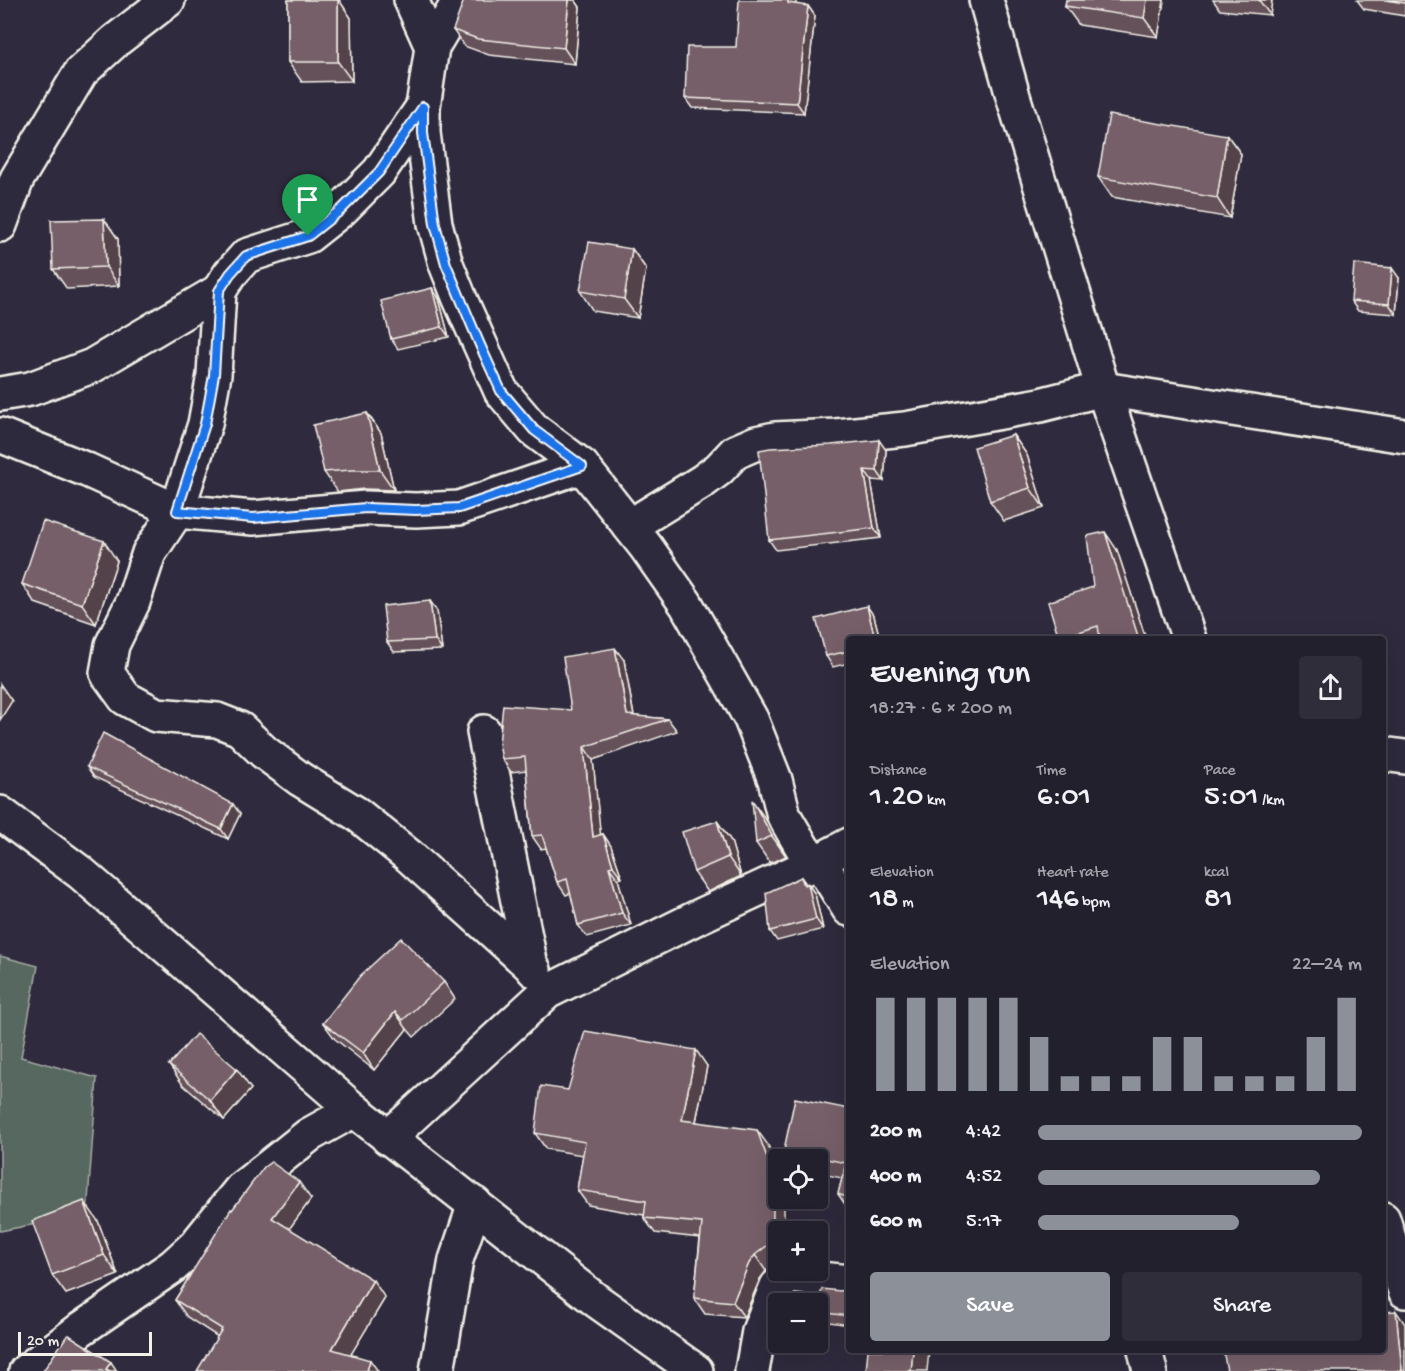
<!DOCTYPE html>
<html lang="en">
<head>
<meta charset="utf-8">
<style>
  body { margin:0; font-family:"Gochi Hand",sans-serif; background:#2f2d3a; color:#f1f3f6; height:100vh; display:flex; flex-direction:column; font-size:22px; white-space:nowrap }
  * { box-sizing:border-box; margin:0 }
  p { font-size:20px; color:#a3a3aa }
  .icon { flex:none; width:33px; height:33px; fill:none; stroke:currentColor; stroke-width:2; stroke-linecap:round; stroke-linejoin:round }
  .map { position:relative; flex:1; overflow:hidden }
  .side { position:absolute; left:846px; top:636px; width:540px; height:717px; display:flex; flex-direction:column; background:#23202e; border-radius:6px; box-shadow:0 6px 24px #0002,0 0 0 2px #403e4a }
  .side>* { flex:none }
  .fabs { position:absolute; left:768px; top:1149px; display:grid; gap:12px }
  .fabs a { display:grid; place-items:center; width:60px; height:60px; border-radius:6px; background:#23202e; box-shadow:0 6px 24px #0002,0 0 0 2px #403e4a; font-size:30px }
  .scale { position:absolute; left:18px; bottom:15px; width:134px; box-sizing:border-box; padding-left:6px; border:3px solid #f4f1e8; border-top:0; font-size:16px; line-height:21px; white-space:nowrap; color:#f4f1e8; -webkit-text-stroke:4px #2f2a3d; paint-order:stroke }
  .pin { position:absolute; display:grid; place-items:center; width:51px; height:51px; color:#fff; margin:-62px -26px; border-radius:50% 50% 50% 0; rotate:-45deg; box-shadow:0 0 6px #0007 }
  .pin .icon { rotate:45deg }
  .round { display:grid; place-items:center; flex:none; width:63px; height:63px; border-radius:6px; background:#2f2d3a }
  .head { display:flex; align-items:center; justify-content:space-between; height:102px; padding:0 24px }
  h1 { font-size:33px; font-weight:600; line-height:45px }
  .metrics { display:grid; grid-template-columns:repeat(3,1fr); gap:9px; height:102px; padding:6px 24px }
  .metrics div { display:grid; align-content:center }
  .metrics b { font-size:30px; font-weight:600 }
  .metrics small { font-size:16px; font-weight:400 }
  .metrics p { font-size:16px }
  .chart { height:168px; padding:12px 24px }
  .chart p { display:flex; justify-content:space-between }
  .chart svg { width:100%; height:108px; margin-top:6px; stroke:#8c9099; stroke-width:6 }
  .action { display:flex; gap:12px; margin-top:auto; padding:12px 24px }
  .action a { flex:1; height:69px; border-radius:6px; background:#8c9099; color:#fff; font-size:24px; font-weight:600; line-height:69px; text-align:center }
  .action a+a { background:#2f2d3a; color:#f1f3f6 }
  ul { padding:0 24px; list-style:none; font-size:20px }
  li { display:grid; grid-template-columns:96px 72px 1fr; align-items:center; height:45px }
  li i { height:15px; border-radius:8px; background:#8c9099 }
  .map>svg:first-child { display:block }
  .green { fill:#576860; stroke:#a6aca4; stroke-width:1.5 }
  .lines { fill:none; stroke-linecap:round; stroke-linejoin:round }
  .minor-casing { stroke:#f4f1e8; stroke-width:38 }
  .minor { stroke:#2f2a3d; stroke-width:33 }
  .wall { fill:#65515a; stroke:#f4f1e8; stroke-width:1.5 }
  .shaded-wall { fill:#53424a; stroke:#f4f1e8; stroke-width:1.5 }
  .building { fill:#765e69; stroke:#f4f1e8; stroke-width:1.5 }
  .route-casing { stroke:#fff; stroke-width:12 }
  .route { stroke:#1a73e8; stroke-width:8 }
</style>
</head>
<body>
<div class="map">
<svg width="1405" height="1371" viewBox="0 0 1405 1371">
  <rect width="100%" height="100%" fill="#2f2a3d"/>
  <filter id="ink" filterUnits="userSpaceOnUse"><feTurbulence type="fractalNoise" baseFrequency=".0167" numOctaves="2"/><feDisplacementMap in="SourceGraphic" scale="12" xChannelSelector="R" yChannelSelector="G"/><feConvolveMatrix kernelMatrix="1 2 1 2 8 2 1 2 1" color-interpolation-filters="sRGB"/></filter>
  <g filter="url(#ink)">
    <polygon class="green" points="0,956 38,966 21,1057 97,1078 87,1214 0,1231"/>
    <g class="lines">
      <g class="minor-casing">
        <g id="minor">
          <polyline points="411,0 432,47"/>
          <polyline points="465,0 454,10 432,47 423,107 423,133 435,224 446,264 460,299 501,391 534,430 582,466 646,547 686,604 751,719 775,780 784,816 805,852 819,861 849,909"/>
          <polyline points="986,0 1013,96 1103,389 1189,639"/>
          <polyline points="423,107 379,172 342,209 308,236 246,256 230,274 219,291 214,375 205,424 177,511 149,553 133,602 112,645 107,673 125,698 156,715 217,720 240,729 264,752 300,779 357,814 409,856 531,966"/>
          <polyline points="0,225 17,179 81,72 115,41 168,0"/>
          <polyline points="0,394 30,389 92,366 219,291"/>
          <polyline points="0,435 87,470 177,511 253,518 366,508 416,510 459,508 582,466"/>
          <polyline points="630,526 703,481 719,469 735,452 756,443 775,439 836,436 905,429 1040,405 1103,389 1405,436"/>
          <polyline points="484,732 531,966 534,970"/>
          <polyline points="1383,754 1405,757"/>
          <polyline points="0,813 81,873 354,1110 597,1301 696,1371"/>
          <polyline points="388,1138 547,992 700,916 819,861 849,845"/>
          <polyline points="1383,1219 1405,1291"/>
          <polyline points="1145,1350 1150,1371"/>
          <polyline points="26,1371 81,1329 173,1266 195,1246 241,1189 309,1135 354,1110"/>
          <polyline points="437,1371 456,1260 475,1204"/>
          <polyline points="752,1371 759,1331 777,1286 790,1276 849,1282"/>
        </g>
      </g>
      <use href="#minor" class="minor"/>
    </g>
    <g class="wall">
      <polygon points="288,0 339,0 351,18 352,81 302,82 288,62"/>
      <polygon points="569,0 575,0 580,7 575,64 489,55 464,46 453,30"/>
      <polygon points="1066,0 1164,0 1158,37 1079,25 1065,6"/>
      <polygon points="1213,0 1272,0 1270,15 1220,10"/>
      <polygon points="1357,0 1405,0 1405,16 1364,9"/>
      <polygon points="808,6 815,16 804,113 692,108 685,98 736,47"/>
      <polygon points="1227,135 1241,154 1230,218 1112,197 1098,177"/>
      <polygon points="104,219 118,239 119,286 67,289 53,269"/>
      <polygon points="632,249 646,269 638,318 593,311 580,291"/>
      <polygon points="1399,278 1396,314 1358,311 1351,301"/>
      <polygon points="432,288 439,299 449,337 398,349 391,339"/>
      <polygon points="367,413 381,433 394,490 364,489 338,492 324,472"/>
      <polygon points="1013,435 1027,455 1044,508 1004,521 990,501"/>
      <polygon points="886,450 884,481 871,480 881,538 776,550 769,540"/>
      <polygon points="1117,550 1146,639 1060,639 1059,638"/>
      <polygon points="117,561 96,624 35,603 22,584"/>
      <polygon points="430,601 437,611 442,650 394,652 387,642"/>
      <polygon points="874,616 880,639 849,639 849,663 833,667 826,656"/>
      <polygon points="624,660 634,716 668,719 677,731 593,760 600,834 603,834 611,846 622,878 618,879 631,925 587,937 578,925 571,893 566,895 557,882 546,848 541,849 532,836 526,770 511,772 502,759 571,710"/>
      <polygon points="87,767 240,814 228,839 94,777"/>
      <polygon points="766,820 786,856 770,863 756,843"/>
      <polygon points="717,821 731,841 741,876 708,892 694,872"/>
      <polygon points="801,877 806,884 808,884 815,894 823,929 777,941 770,931"/>
      <polygon points="444,982 455,999 414,1037 407,1029 374,1070 335,1039 323,1023"/>
      <polygon points="169,1065 251,1089 224,1120 183,1085"/>
      <polygon points="707,1066 696,1122 768,1145 778,1174 778,1261 766,1271 760,1279 744,1317 705,1314 694,1298 700,1238 655,1233 644,1218 644,1215 588,1205 577,1190 583,1155 546,1149 535,1133 568,1090"/>
      <polygon points="849,1109 849,1210 838,1194 842,1178 818,1173 818,1160 791,1160 784,1150"/>
      <polygon points="311,1199 289,1229 385,1298 351,1354 218,1337 187,1317 175,1300 232,1210"/>
      <polygon points="98,1221 118,1275 66,1294 52,1275"/>
      <polygon points="849,1289 849,1325 823,1321 818,1314 818,1305 840,1291"/>
    </g>
    <g class="shaded-wall">
      <polygon points="338,0 339,0 351,18 352,81 338,62"/>
      <polygon points="569,0 575,0 580,7 575,64 564,48"/>
      <polygon points="788,0 796,0 795,14 788,3"/>
      <polygon points="1147,0 1164,0 1158,37 1144,18"/>
      <polygon points="1259,0 1272,0 1270,15"/>
      <polygon points="808,6 815,16 804,113 797,103"/>
      <polygon points="1227,135 1241,154 1230,218 1217,198"/>
      <polygon points="104,219 118,239 119,286 106,267"/>
      <polygon points="632,249 646,269 638,318 624,299"/>
      <polygon points="1392,268 1399,278 1396,314 1389,304"/>
      <polygon points="432,288 439,299 449,337 442,327"/>
      <polygon points="367,413 381,433 394,490 380,470"/>
      <polygon points="1013,435 1027,455 1044,508 1030,488"/>
      <polygon points="879,440 886,450 884,481 877,471"/>
      <polygon points="864,470 871,480 881,538 874,528"/>
      <polygon points="1105,532 1117,550 1146,639 1138,639"/>
      <polygon points="104,541 117,561 96,624 82,604"/>
      <polygon points="430,601 437,611 442,650 435,640"/>
      <polygon points="867,606 874,616 880,639 875,639"/>
      <polygon points="615,648 624,660 636,728 627,715"/>
      <polygon points="0,684 12,701 0,720"/>
      <polygon points="584,747 593,760 602,849 593,837"/>
      <polygon points="752,800 766,820 786,856 772,836"/>
      <polygon points="233,804 240,814 228,839 221,829"/>
      <polygon points="717,821 731,841 741,876 728,857"/>
      <polygon points="603,834 611,846 622,878 613,866"/>
      <polygon points="609,867 618,879 631,925 622,913"/>
      <polygon points="801,877 808,887 808,884 815,894 823,929 816,919"/>
      <polygon points="395,1012 407,1029 374,1070 363,1053"/>
      <polygon points="696,1050 707,1066 693,1136 682,1120"/>
      <polygon points="237,1069 251,1089 224,1120 210,1100"/>
      <polygon points="757,1130 768,1145 778,1174 778,1198 784,1198 784,1232 778,1232 778,1251 773,1244"/>
      <polygon points="299,1182 311,1199 284,1236 272,1218"/>
      <polygon points="84,1201 98,1221 118,1275 104,1255"/>
      <polygon points="755,1255 766,1271 760,1279 744,1317 733,1302 749,1263"/>
      <polygon points="373,1280 385,1298 344,1366 332,1349"/>
      <polygon points="1396,1311 1405,1324 1405,1371 1402,1371"/>
      <polygon points="913,1350 929,1350 927,1371 911,1371"/>
      <polygon points="370,1360 378,1371 367,1371"/>
      <polygon points="111,1362 117,1371 108,1371 106,1369"/>
    </g>
    <g class="building">
      <rect x="288" y="0" width="50" height="62"/>
      <polygon points="464,0 569,0 564,48 478,39 453,30"/>
      <polygon points="739,0 788,0 788,3 808,6 797,103 685,98 687,47 736,47"/>
      <polygon points="1066,0 1147,0 1144,18 1065,6"/>
      <polygon points="1386,0 1405,0 1405,3"/>
      <polygon points="1109,115 1227,135 1217,198 1098,177"/>
      <polygon points="104,219 106,267 53,269 51,220"/>
      <polygon points="589,242 632,249 624,299 580,291"/>
      <polygon points="1354,264 1392,268 1389,304 1351,301"/>
      <polygon points="432,288 442,327 391,339 381,301"/>
      <polygon points="367,413 380,470 351,470 324,472 313,425"/>
      <polygon points="1013,435 1030,488 990,501 974,447"/>
      <polygon points="879,440 877,471 864,470 874,528 769,540 759,450 770,448 831,445"/>
      <polygon points="43,521 104,541 82,604 22,584"/>
      <polygon points="1105,532 1137,633 1138,639 1100,639 1098,626 1059,638 1048,602 1093,587 1087,536"/>
      <polygon points="430,601 435,640 387,642 383,606"/>
      <polygon points="867,606 875,639 849,639 849,651 826,656 816,619"/>
      <polygon points="615,648 627,715 668,719 584,747 593,837 603,834 613,866 609,867 622,913 578,925 567,879 557,882 542,835 532,836 525,757 502,759 499,744 503,705 571,710 563,657"/>
      <polygon points="103,733 233,804 221,829 87,767"/>
      <polygon points="752,800 772,836 756,843"/>
      <polygon points="717,821 728,857 694,872 682,832"/>
      <polygon points="801,877 804,885 808,884 816,919 770,931 766,893"/>
      <polygon points="401,938 444,982 403,1020 395,1012 363,1053 323,1023 360,976"/>
      <polygon points="585,1031 696,1050 682,1120 757,1130 773,1174 773,1244 768,1245 755,1255 749,1263 733,1302 694,1298 702,1223 644,1218 646,1201 577,1190 585,1142 535,1133 541,1086 568,1090"/>
      <polygon points="196,1034 237,1069 210,1100 169,1065"/>
      <polygon points="795,1098 849,1109 849,1198 838,1194 846,1163 784,1150"/>
      <polygon points="271,1162 299,1182 272,1218 373,1280 332,1349 370,1360 367,1371 197,1371 222,1329 175,1300 231,1209 232,1210 264,1167"/>
      <polygon points="84,1201 104,1255 52,1275 32,1221"/>
      <polygon points="822,1289 840,1291 849,1289 849,1316 818,1312 818,1305"/>
      <polygon points="1396,1311 1402,1371 1227,1371 1223,1350 1383,1350 1383,1312"/>
      <polygon points="69,1335 111,1362 106,1369 110,1371 43,1371 66,1337"/>
      <polygon points="868,1350 913,1350 911,1371 866,1371"/>
    </g>
  </g>
  <g class="lines" filter="url(#ink)">
    <g class="route-casing">
      <polygon id="route" points="423,107 423,133 435,224 446,264 480,345 501,391 534,430 582,466 459,508 416,510 366,508 253,518 177,511 205,424 214,375 219,291 230,274 246,256 308,236 342,209 379,172"/>
    </g>
    <use href="#route" class="route"/>
  </g>
</svg>
<div class="fabs">
<a><svg class="icon" aria-label="locate" viewBox="0 0 24 24"><circle cx="12" cy="12" r="6"/><path d="M12 2v4M12 18v4M2 12h4M18 12h4"/></svg></a>
<a>+</a>
<a>−</a>
</div>
<div class="scale">20 m</div>
<div class="pin" style="left:308px;top:236px;background:#1e9e55"><svg class="icon" aria-label="arrive" viewBox="0 0 24 24"><path d="M6 21V4h12l-3 4 3 4H6"/></svg></div>
<section class="side">
<div class="head"><div><h1>Evening run</h1><p>18:27 · 6 × 200 m</p></div><a class="round"><svg class="icon" aria-label="share" viewBox="0 0 24 24"><path d="M12 15V3M7 8l5-5 5 5M5 13v7h14v-7"/></svg></a></div>
<div class="metrics">
<div><p>Distance</p><b>1.20<small> km</small></b></div>
<div><p>Time</p><b>6:01</b></div>
<div><p>Pace</p><b>5:01<small> /km</small></b></div>
</div>
<div class="metrics">
<div><p>Elevation</p><b>18<small> m</small></b></div>
<div><p>Heart rate</p><b>146<small> bpm</small></b></div>
<div><p>kcal</p><b>81</b></div>
</div>
<div class="chart"><p><span>Elevation</span>22–24 m</p>
<svg viewBox="0 0 160 44" preserveAspectRatio="none"><path d="M5 44V6M15 44V6M25 44V6M35 44V6M45 44V6M55 44V22M65 44V38M75 44V38M85 44V38M95 44V22M105 44V22M115 44V38M125 44V38M135 44V38M145 44V22M155 44V6"/></svg>
</div>
<ul>
<li><b>200 m</b>4:42<i style="width:100%"></i></li>
<li><b>400 m</b>4:52<i style="width:87%"></i></li>
<li><b>600 m</b>5:17<i style="width:62%"></i></li>
</ul>
<div class="action"><a>Save</a><a>Share</a></div>
</section>
</div>
</body>
</html>
